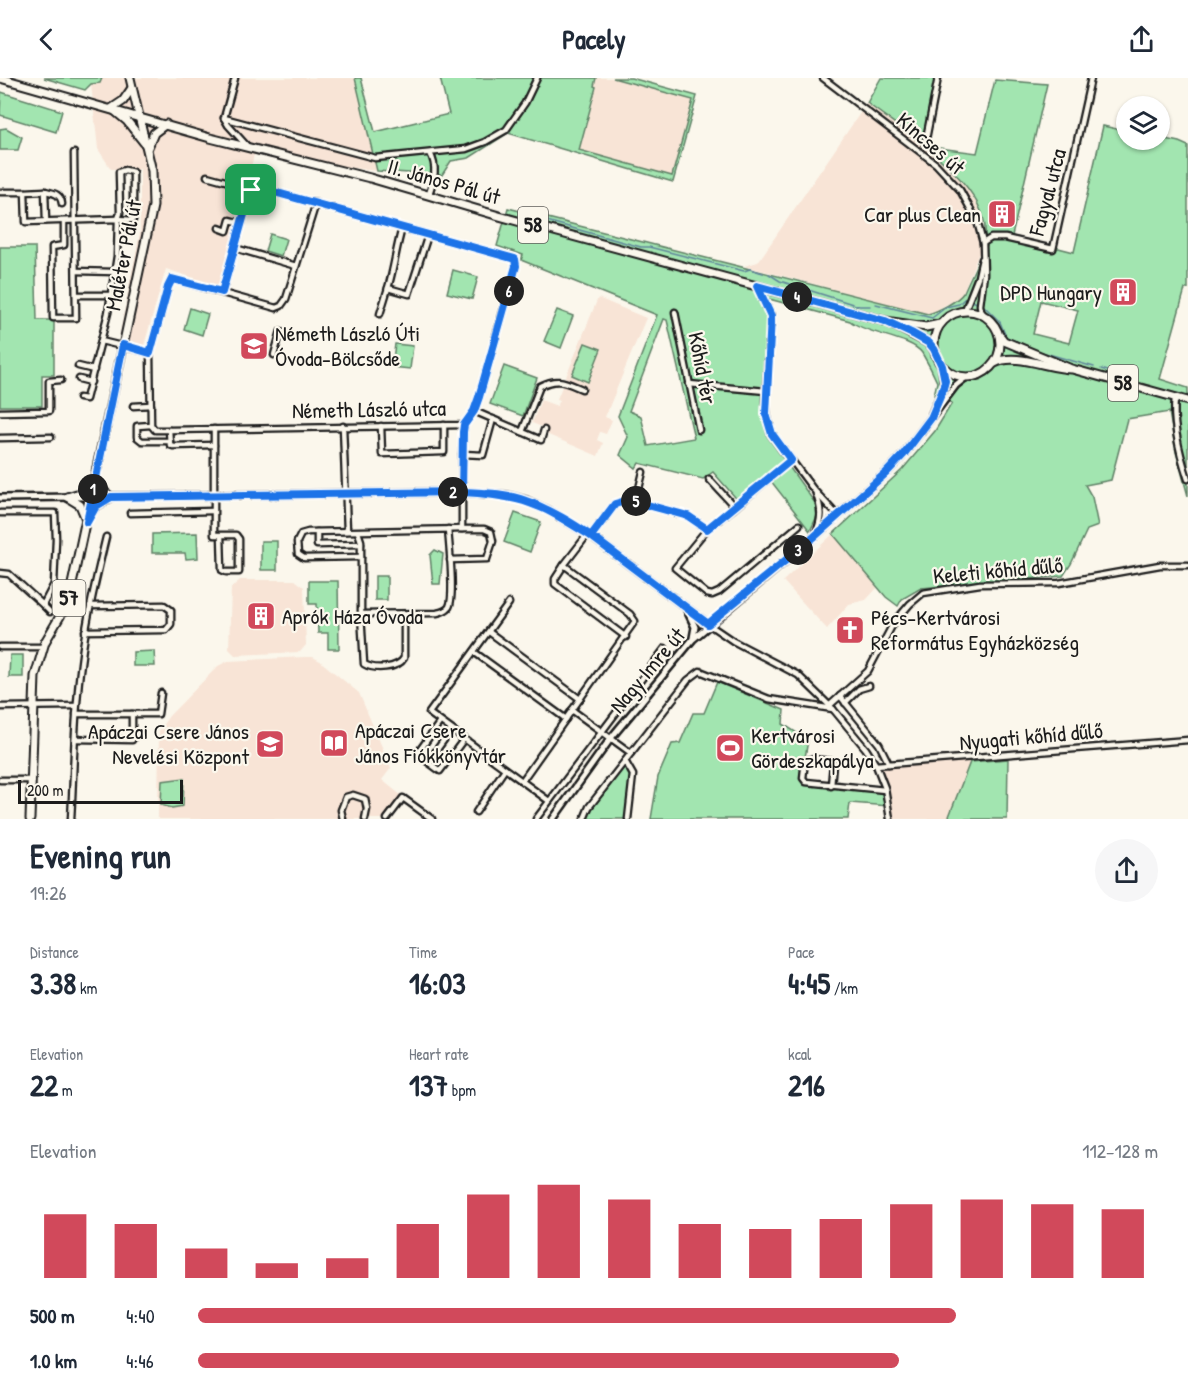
<!DOCTYPE html>
<html lang="en">
<head>
<meta charset="utf-8">
<style>
  body { margin:0; font-family:"Patrick Hand",sans-serif; background:#f6f6f7; color:#1f2937; height:100vh; display:flex; flex-direction:column; font-size:22px; white-space:nowrap }
  * { box-sizing:border-box; margin:0 }
  p { font-size:20px; color:#747a83 }
  .icon { flex:none; width:33px; height:33px; fill:none; stroke:currentColor; stroke-width:2; stroke-linecap:round; stroke-linejoin:round }
  .map { position:relative; height:741px; overflow:hidden }
  .details { display:flex; flex-direction:column; background:#fff; flex:1 }
  .details>* { flex:none }
  .controls { position:absolute; left:1116px; top:18px; display:grid; gap:12px }
  .controls a { display:grid; place-items:center; width:54px; height:54px; border-radius:50%; background:#fff; box-shadow:0 2px 4px #0004; font-size:30px }
  .scale { position:absolute; left:18px; bottom:15px; width:165px; box-sizing:border-box; padding-left:6px; border:3px solid #1c1c1c; border-top:0; font-size:16px; line-height:21px; white-space:nowrap; color:#1c1c1c; -webkit-text-stroke:4px #fbf7ec; paint-order:stroke }
  .pin { position:absolute; display:grid; place-items:center; width:51px; height:51px; color:#fff; margin:-26px; border-radius:12px; box-shadow:0 3px 9px #0006 }
  .km { position:absolute; width:30px; height:30px; margin:-15px; border-radius:50%; background:#222; color:#fff; font-size:16px; line-height:30px; text-align:center }
  .round { display:grid; place-items:center; flex:none; width:63px; height:63px; border-radius:32px; background:#f6f6f7 }
  .head { display:flex; align-items:center; justify-content:space-between; height:102px; padding:0 30px }
  h1 { font-size:33px; font-weight:800; line-height:45px }
  .stats { display:grid; grid-template-columns:repeat(3,1fr); gap:9px; height:102px; padding:6px 30px }
  .stats div { display:grid; align-content:center }
  .stats b { font-size:30px; font-weight:800 }
  .stats small { font-size:16px; font-weight:400 }
  .stats p { font-size:16px }
  .chart { height:168px; padding:12px 30px }
  .chart p { display:flex; justify-content:space-between }
  .chart svg { width:100%; height:108px; margin-top:6px; stroke:#d1495b; stroke-width:6 }
  ul { padding:0 30px; list-style:none; font-size:20px }
  li { display:grid; grid-template-columns:96px 72px 1fr; align-items:center; height:45px }
  li i { height:15px; border-radius:8px; background:#d1495b }
  header { display:flex; justify-content:space-between; align-items:center; height:78px; padding:0 30px; background:#fff; font-size:27px; font-weight:800 }
  .map>svg:first-child { display:block }
  .built { fill:#f8e4d6 }
  .green { fill:#a2e5b0; stroke:#5f8066; stroke-width:1.5; fill-rule:evenodd }
  .lines { fill:none; stroke-linecap:round; stroke-linejoin:round }
  .stream { stroke:#60869a; stroke-width:1.5 }
  .minor-casing { stroke:#1c1c1c; stroke-width:9 }
  .tertiary-casing { stroke:#1c1c1c; stroke-width:10 }
  .primary-casing { stroke:#1c1c1c; stroke-width:11 }
  .minor { stroke:#fbf7ec; stroke-width:4.5 }
  .tertiary { stroke:#fbf7ec; stroke-width:5 }
  .primary { stroke:#fbf7ec; stroke-width:7 }
  .route-casing { stroke:#fff; stroke-width:12 }
  .route { stroke:#1a73e8; stroke-width:8 }
  .labels { text-anchor:middle; stroke-width:4.5; stroke-linejoin:round; paint-order:stroke }
  .shield { fill:#fbf7ec; stroke:#5f5e5a; stroke-width:1.5 }
  .shield-label { font-size:21px; font-weight:bold; fill:#1c1c1c }
  .street-label { font-size:22px; fill:#1c1c1c; stroke:#fbf7ec }
  .poi-label { font-size:22px; fill:#1c1c1c; stroke:#fbf7ec; text-anchor:start }
</style>
</head>
<body>
<header><svg class="icon" aria-label="back" viewBox="0 0 24 24"><path d="M15 5l-7 7 7 7"/></svg>Pacely<svg class="icon" aria-label="share" viewBox="0 0 24 24"><path d="M12 15V3M7 8l5-5 5 5M5 13v7h14v-7"/></svg></header>
<div class="map">
<svg width="1188" height="741" viewBox="0 0 1188 741">
  <rect width="100%" height="100%" fill="#fbf7ec"/>
  <filter id="ink" filterUnits="userSpaceOnUse"><feTurbulence type="fractalNoise" baseFrequency=".0167" numOctaves="2"/><feDisplacementMap in="SourceGraphic" scale="12" xChannelSelector="R" yChannelSelector="G"/><feConvolveMatrix kernelMatrix="1 2 1 2 8 2 1 2 1" color-interpolation-filters="sRGB"/></filter>
  <g filter="url(#ink)">
    <g class="built">
      <polygon points="102,0 355,0 377,93 254,77 220,208 166,191 144,267 119,260 140,154 140,91 111,91 98,71 91,6 100,5"/>
      <polygon points="596,0 613,0 693,22 672,98 579,72 596,9 594,8"/>
      <polygon points="867,25 924,68 966,106 975,118 981,131 985,160 963,214 959,222 945,227 933,235 929,236 744,188 758,184"/>
      <polygon points="598,220 646,240 605,339 612,342 606,356 600,354 597,362 603,365 598,378 546,356 547,351 532,345 541,322 557,328 560,322 557,321"/>
      <polygon points="833,456 878,509 866,522 849,526 827,551 783,503"/>
      <polygon points="240,502 295,502 304,509 306,567 300,574 235,577 229,571 231,510"/>
      <polygon points="304,579 313,579 320,583 359,615 391,690 382,702 402,718 384,741 158,741 159,652 169,638 218,588 228,583"/>
      <polygon points="967,680 970,684 948,741 890,741 889,728 876,687"/>
    </g>
    <g class="green">
      <polygon points="44,0 102,0 100,5 91,6 85,12"/>
      <polygon points="355,0 361,0 375,54 449,36 440,0 596,0 594,8 596,9 579,72 672,98 693,22 613,0 631,0 697,18 673,104 508,55 469,80 451,83 442,97 377,93"/>
      <path d="M881,0H937L924,68L977,75L995,2L1047,6L1012,158L1074,174L1103,48L1126,53V62H1160V60L1179,64L1188,68V211H1185L1160,301L1188,310V418L1176,374L1169,334L1127,341L1111,402L1085,407L1092,419L1098,448L1087,452L1071,486L1063,498L921,510L902,521L898,528L886,519L833,456L902,392L935,353L952,325L934,317L937,304C934,297 925,280 922,275C910,259 868,257 850,243L769,221L761,324L767,358L815,425L818,436L810,453L771,403L742,427L713,394L703,401L639,385L636,390L620,377L628,359L618,338L657,237L521,182L523,177L497,168L508,130L928,236C939,233 958,223 964,214C971,197 983,177 985,158C990,105 904,54 867,25ZM1041,223L1078,232L1069,265L1033,256ZM664,241L667,242L694,360L648,368L641,338L629,333Z"/>
      <polygon points="1,14 62,33 56,54 0,37"/>
      <polygon points="6,50 22,59 18,72 0,72 0,51"/>
      <polygon points="270,156 286,161 281,178 265,173"/>
      <polygon points="0,169 35,169 37,242 54,242 54,297 42,297 42,328 0,328"/>
      <polygon points="453,192 478,199 472,221 447,215"/>
      <polygon points="190,230 208,236 202,257 184,251"/>
      <polygon points="557,232 573,238 561,270 544,263"/>
      <polygon points="585,265 601,271 588,304 572,297"/>
      <polygon points="395,266 413,268 410,291 392,289"/>
      <polygon points="504,288 537,300 523,338 490,326"/>
      <polygon points="515,435 541,444 530,474 504,464"/>
      <polygon points="197,455 198,480 186,481 185,475 152,475 152,456"/>
      <rect x="261" y="463" width="16" height="29"/>
      <polygon points="435,472 443,476 440,506 433,506 430,477"/>
      <rect x="375" y="498" width="12" height="24"/>
      <polygon points="309,503 338,503 339,571 328,571 328,555 318,555 317,526 309,526"/>
      <polygon points="154,573 155,588 133,588 133,574"/>
      <polygon points="10,577 23,577 23,599 9,599"/>
      <polygon points="717,604 784,632 783,646 808,662 801,703 885,712 889,728 850,725 848,741 651,741 658,699 672,666 680,665 693,635 704,635"/>
      <polygon points="1008,681 1007,741 948,741 970,684"/>
      <polygon points="625,684 632,697 627,741 585,741 590,729"/>
      <polygon points="184,700 183,728 172,730 161,727 162,703"/>
    </g>
    <g class="lines">
      <g class="stream">
        <polyline points="536,140 641,169 649,169 744,193 750,191 763,195"/>
        <polyline points="769,196 780,203 859,228 870,228"/>
        <polyline points="972,223 977,225"/>
        <polyline points="876,226 932,240 946,229 959,226 964,221 966,221"/>
        <polyline points="983,227 1000,244 1006,259 1038,273 1094,289"/>
        <polyline points="1101,291 1132,300"/>
      </g>
      <g class="minor-casing">
        <g id="minor">
          <polyline points="235,0 224,40 228,47 247,68"/>
          <polyline points="823,0 936,86 960,112 977,143 983,165 984,196 980,227 981,233 985,238"/>
          <polyline points="224,40 375,80 466,71 485,64 506,52 525,25 537,0"/>
          <polyline points="925,66 938,0"/>
          <polygon points="125,92 133,94 133,142 118,141 120,135 119,94"/>
          <polyline points="207,98 251,110"/>
          <path d="M45,113C54,115 61,116 62,126"/>
          <polyline points="0,114 25,114 26,144 118,141 117,178 108,235 86,321 79,320"/>
          <polyline points="25,114 45,113 46,143"/>
          <path d="M429,116C434,101 438,90 430,75"/>
          <polyline points="64,143 64,167 52,169 53,240 76,240 74,75"/>
          <polyline points="219,150 227,153 230,142 242,145"/>
          <path d="M402,150C396,171 394,190 388,210L409,216L428,157"/>
          <polyline points="983,165 991,160 1005,160 1053,171 1091,0"/>
          <polyline points="235,170 296,188"/>
          <polyline points="76,193 114,194"/>
          <polyline points="757,208 771,238 766,320 767,336 772,356 813,411 838,438"/>
          <polyline points="222,215 251,110 256,109 515,181 516,188 479,319 474,333 464,347 169,352 155,352 151,347 150,275 168,209 172,201 276,230 281,228 286,221 316,125"/>
          <polyline points="76,217 111,217"/>
          <polyline points="965,232 978,199 982,181"/>
          <polyline points="675,234 699,352"/>
          <polyline points="380,236 388,210"/>
          <polyline points="101,263 150,275"/>
          <polyline points="274,277 281,253"/>
          <polyline points="78,288 94,292"/>
          <polyline points="79,301 91,304"/>
          <polyline points="689,306 766,313"/>
          <path d="M1175,320C1172,346 1180,377 1188,401"/>
          <polyline points="133,328 151,327"/>
          <polyline points="474,333 541,362 544,352"/>
          <polyline points="0,334 49,333 49,303 61,302"/>
          <polyline points="151,347 137,348 137,359 142,363 170,363"/>
          <polyline points="343,348 347,453"/>
          <polyline points="381,348 382,376 444,374 444,347"/>
          <polyline points="214,351 214,457 236,457 239,461 239,494 226,494 222,492 221,457"/>
          <polyline points="169,352 170,367 173,368 214,367"/>
          <path d="M522,354L540,308C558,299 565,304 582,311"/>
          <polyline points="0,360 51,359"/>
          <polyline points="462,376 483,377 493,341"/>
          <polyline points="709,401 731,425 733,431 707,451 675,490 707,516 712,517 719,514 799,447"/>
          <polyline points="636,423 643,394"/>
          <polyline points="733,431 791,382"/>
          <polyline points="0,435 55,435 56,461 54,506 43,527 9,496 0,495"/>
          <polyline points="130,435 213,433"/>
          <polyline points="462,451 462,376 464,347"/>
          <polyline points="317,454 317,467 361,466"/>
          <path d="M358,454L361,463V536L364,586C374,592 398,591 404,580V536"/>
          <path d="M815,457C822,441 822,432 816,416"/>
          <polyline points="591,458 615,426 629,422 688,438 707,451"/>
          <polyline points="361,479 304,480 298,476 297,464 301,456 308,454 467,451 484,451 491,454 493,463 487,481 450,482"/>
          <polyline points="564,487 555,501 555,506 626,559"/>
          <polyline points="509,525 429,635 549,723"/>
          <polyline points="43,527 50,534"/>
          <path d="M361,536L437,535C442,534 446,533 449,529C455,518 449,466 448,451"/>
          <polyline points="708,546 733,563 798,597 833,631 866,671 876,687 885,710 890,741"/>
          <polyline points="85,553 166,552 171,546 171,532 164,527 90,528"/>
          <polyline points="489,554 580,621"/>
          <polyline points="0,569 42,569"/>
          <polyline points="474,574 566,641"/>
          <polyline points="840,618 879,666 889,686"/>
          <polyline points="845,625 859,611 869,608"/>
          <polyline points="829,628 868,593 893,546 910,526 923,515 980,506 1059,505 1160,487 1188,487"/>
          <polyline points="0,629 76,628"/>
          <polyline points="572,632 631,675"/>
          <polyline points="76,636 158,636 161,615"/>
          <polyline points="440,644 417,676 440,693 464,661"/>
          <polyline points="75,661 132,662 132,636"/>
          <polyline points="625,683 633,697 628,741"/>
          <polyline points="428,684 451,652"/>
          <polyline points="876,687 1188,662"/>
          <polyline points="0,702 31,702"/>
          <polyline points="522,703 635,543 630,536 564,487 588,456"/>
          <polyline points="831,708 833,685 831,683 811,681 805,683 803,700 806,704 885,712"/>
          <polyline points="476,734 505,691"/>
          <path d="M71,741C74,689 74,637 81,585C86,543 96,501 106,459"/>
          <polyline points="343,741 341,732 346,719 353,717 365,721 367,731 365,741"/>
          <polyline points="387,741 403,720 432,741"/>
          <polyline points="536,741 665,570"/>
          <polyline points="584,741 589,729 688,602 700,593 769,621 833,631"/>
        </g>
      </g>
      <g class="tertiary-casing">
        <g id="tertiary">
          <polyline points="932,336 944,309 942,288"/>
          <polyline points="0,420 462,414 507,417 526,422 548,432 588,456 708,546"/>
          <polyline points="687,532 695,549 693,560"/>
          <polyline points="553,741 611,660 693,561 814,459 886,395 903,377 956,307 966,299"/>
        </g>
      </g>
      <g class="primary-casing">
        <g id="primary">
          <polyline points="0,0 210,60 370,100 499,138 885,243 926,249 940,246"/>
          <polyline points="111,31 123,23 132,10"/>
          <polyline points="115,33 127,43 146,67"/>
          <polyline points="148,69 154,55 166,46"/>
          <circle cx="967" cy="266" r="33"/>
          <polyline points="890,245 929,265 934,271"/>
          <polyline points="1001,259 1004,263 1069,290"/>
          <path d="M995,285C1015,274 1049,291 1072,291L1188,323"/>
          <polyline points="67,419 80,415 95,401"/>
          <polyline points="67,419 80,427 86,441"/>
          <polyline points="90,436 96,428 111,419 101,411 95,401"/>
          <polyline points="30,741 35,598 45,564 66,528 71,511 153,128 152,93 130,0"/>
        </g>
      </g>
      <use href="#minor" class="minor"/>
      <use href="#tertiary" class="tertiary"/>
      <use href="#primary" class="primary"/>
    </g>
  </g>
  <g class="lines" filter="url(#ink)">
    <g class="route-casing">
      <path id="route" d="M251,112L222,214L172,201L168,209L150,275L123,267L87,444L96,428L111,419L462,414C483,415 506,415 526,423C548,430 567,444 588,456L591,458L700,540L708,546L814,459L886,395L903,377L931,340L942,314L945,303L942,288L934,271L929,265L913,256L885,243L757,208L771,238L766,336L772,356L791,382L707,451L688,438L629,422L615,426L591,458C545,426 518,417 462,414L463,354L464,347L474,333L479,319L516,188L515,181L256,109L251,112"/>
    </g>
    <use href="#route" class="route"/>
  </g>
  <defs>
    <g id="building-square" transform="scale(1.5)"><rect x="-9" y="-9" width="18" height="18" rx="4" fill="#d1495b" stroke="#fbf7ec"/><path d="M-4-6H4V6H1V3H-1V6H-4ZM-2.5-4.3h1.7v1.8h-1.7ZM.8-4.3h1.7v1.8H.8ZM-2.5-1h1.7V.8h-1.7ZM.8-1h1.7V.8H.8Z" fill="#fff"/></g>
    <g id="school-square" transform="scale(1.5)"><rect x="-9" y="-9" width="18" height="18" rx="4" fill="#d1495b" stroke="#fbf7ec"/><path d="M0-5L7-2L0 1L-7-2ZM-4 1L0 2.5L4 1V4Q0 6-4 4Z" fill="#fff"/></g>
    <g id="church-square" transform="scale(1.5)"><rect x="-9" y="-9" width="18" height="18" rx="4" fill="#d1495b" stroke="#fbf7ec"/><path d="M-1.2-6h2.4v3.5h3.3v2.4h-3.3V6h-2.4V-.1h-3.3v-2.4h3.3Z" fill="#fff"/></g>
    <g id="library-square" transform="scale(1.5)"><rect x="-9" y="-9" width="18" height="18" rx="4" fill="#d1495b" stroke="#fbf7ec"/><path d="M-6-4Q-3-5.5-.7-3.5V5Q-3 3-6 4ZM6-4Q3-5.5 .7-3.5V5Q3 3 6 4Z" fill="#fff"/></g>
    <g id="stadium-square" transform="scale(1.5)"><rect x="-9" y="-9" width="18" height="18" rx="4" fill="#d1495b" stroke="#fbf7ec"/><path d="M0-5a6.5 5 0 1 0 0 10a6.5 5 0 1 0 0-10ZM-3.5-1.8h7v3.6h-7Z" fill="#fff"/></g>
  </defs>
  <g fill-rule="evenodd">
    <use href="#building-square" x="1002" y="136"/>
    <use href="#building-square" x="1123" y="214"/>
    <use href="#school-square" x="254" y="268"/>
    <use href="#building-square" x="261" y="538"/>
    <use href="#church-square" x="850" y="552"/>
    <use href="#library-square" x="334" y="665"/>
    <use href="#school-square" x="270" y="666"/>
    <use href="#stadium-square" x="730" y="670"/>
  </g>
  <g class="labels">
    <g class="shield">
      <rect x="518" y="129" width="30" height="36" rx="4.5"/>
      <rect x="1108" y="287" width="30" height="36" rx="4.5"/>
      <rect x="52.5" y="502" width="33" height="36" rx="4.5"/>
    </g>
    <g class="shield-label">
      <text x="533" y="154">58</text>
      <text x="1123" y="312">58</text>
      <text x="69" y="527">57</text>
    </g>
    <g class="street-label">
      <text transform="translate(931 65) rotate(41)" y="8">Kincses út</text>
      <text transform="translate(444 103) rotate(16)" y="8">II. János Pál út</text>
      <text transform="translate(1047 114) rotate(-75)" y="8">Fagyal utca</text>
      <text transform="translate(123 177) rotate(-79)" y="8">Maléter Pál út</text>
      <text transform="translate(703 290) rotate(79)" y="8">Kőhíd tér</text>
      <text transform="translate(369 331) rotate(-1)" y="8">Németh László utca</text>
      <text transform="translate(998 492) rotate(-5)" y="8">Keleti kőhíd dűlő</text>
      <text transform="translate(647 592) rotate(-50)" y="8">Nagy Imre út</text>
      <text transform="translate(1031 658) rotate(-5)" y="8">Nyugati kőhíd dűlő</text>
    </g>
    <g class="poi-label">
      <text x="981" y="144" text-anchor="end">Car plus Clean</text>
      <text x="1102" y="222" text-anchor="end">DPD Hungary</text>
      <text x="275" y="263">Németh László Úti<tspan x="275" dy="25">Óvoda-Bölcsőde</tspan></text>
      <text x="282" y="546">Aprók Háza Óvoda</text>
      <text x="871" y="547">Pécs-Kertvárosi<tspan x="871" dy="25">Református Egyházközség</tspan></text>
      <text x="355" y="660">Apáczai Csere<tspan x="355" dy="25">János Fiókkönyvtár</tspan></text>
      <text x="249" y="661" text-anchor="end">Apáczai Csere János<tspan x="249" dy="25">Nevelési Központ</tspan></text>
      <text x="751" y="665">Kertvárosi<tspan x="751" dy="25">Gördeszkapálya</tspan></text>
    </g>
  </g>
</svg>
<div class="controls">
<a><svg class="icon" aria-label="layers" viewBox="0 0 24 24"><path d="M12 4l9 5-9 5-9-5zM3 14l9 5 9-5"/></svg></a>
</div>
<div class="scale">200 m</div>
<div class="pin" style="left:251px;top:112px;background:#1e9e55"><svg class="icon" aria-label="arrive" viewBox="0 0 24 24"><path d="M6 21V4h12l-3 4 3 4H6"/></svg></div>
<b class="km" style="left:93px;top:411px">1</b>
<b class="km" style="left:453px;top:414px">2</b>
<b class="km" style="left:798px;top:472px">3</b>
<b class="km" style="left:797px;top:219px">4</b>
<b class="km" style="left:636px;top:423px">5</b>
<b class="km" style="left:509px;top:213px">6</b>
</div>
<section class="details">
<div class="head"><div><h1>Evening run</h1><p>19:26</p></div><a class="round"><svg class="icon" aria-label="share" viewBox="0 0 24 24"><path d="M12 15V3M7 8l5-5 5 5M5 13v7h14v-7"/></svg></a></div>
<div class="stats">
<div><p>Distance</p><b>3.38<small> km</small></b></div>
<div><p>Time</p><b>16:03</b></div>
<div><p>Pace</p><b>4:45<small> /km</small></b></div>
</div>
<div class="stats">
<div><p>Elevation</p><b>22<small> m</small></b></div>
<div><p>Heart rate</p><b>137<small> bpm</small></b></div>
<div><p>kcal</p><b>216</b></div>
</div>
<div class="chart"><p><span>Elevation</span>112–128 m</p>
<svg viewBox="0 0 160 44" preserveAspectRatio="none"><path d="M5 44V18M15 44V22M25 44V32M35 44V38M45 44V36M55 44V22M65 44V10M75 44V6M85 44V12M95 44V22M105 44V24M115 44V20M125 44V14M135 44V12M145 44V14M155 44V16"/></svg>
</div>
<ul>
<li><b>500 m</b>4:40<i style="width:79%"></i></li>
<li><b>1.0 km</b>4:46<i style="width:73%"></i></li>
</ul>
</section>
</body>
</html>
